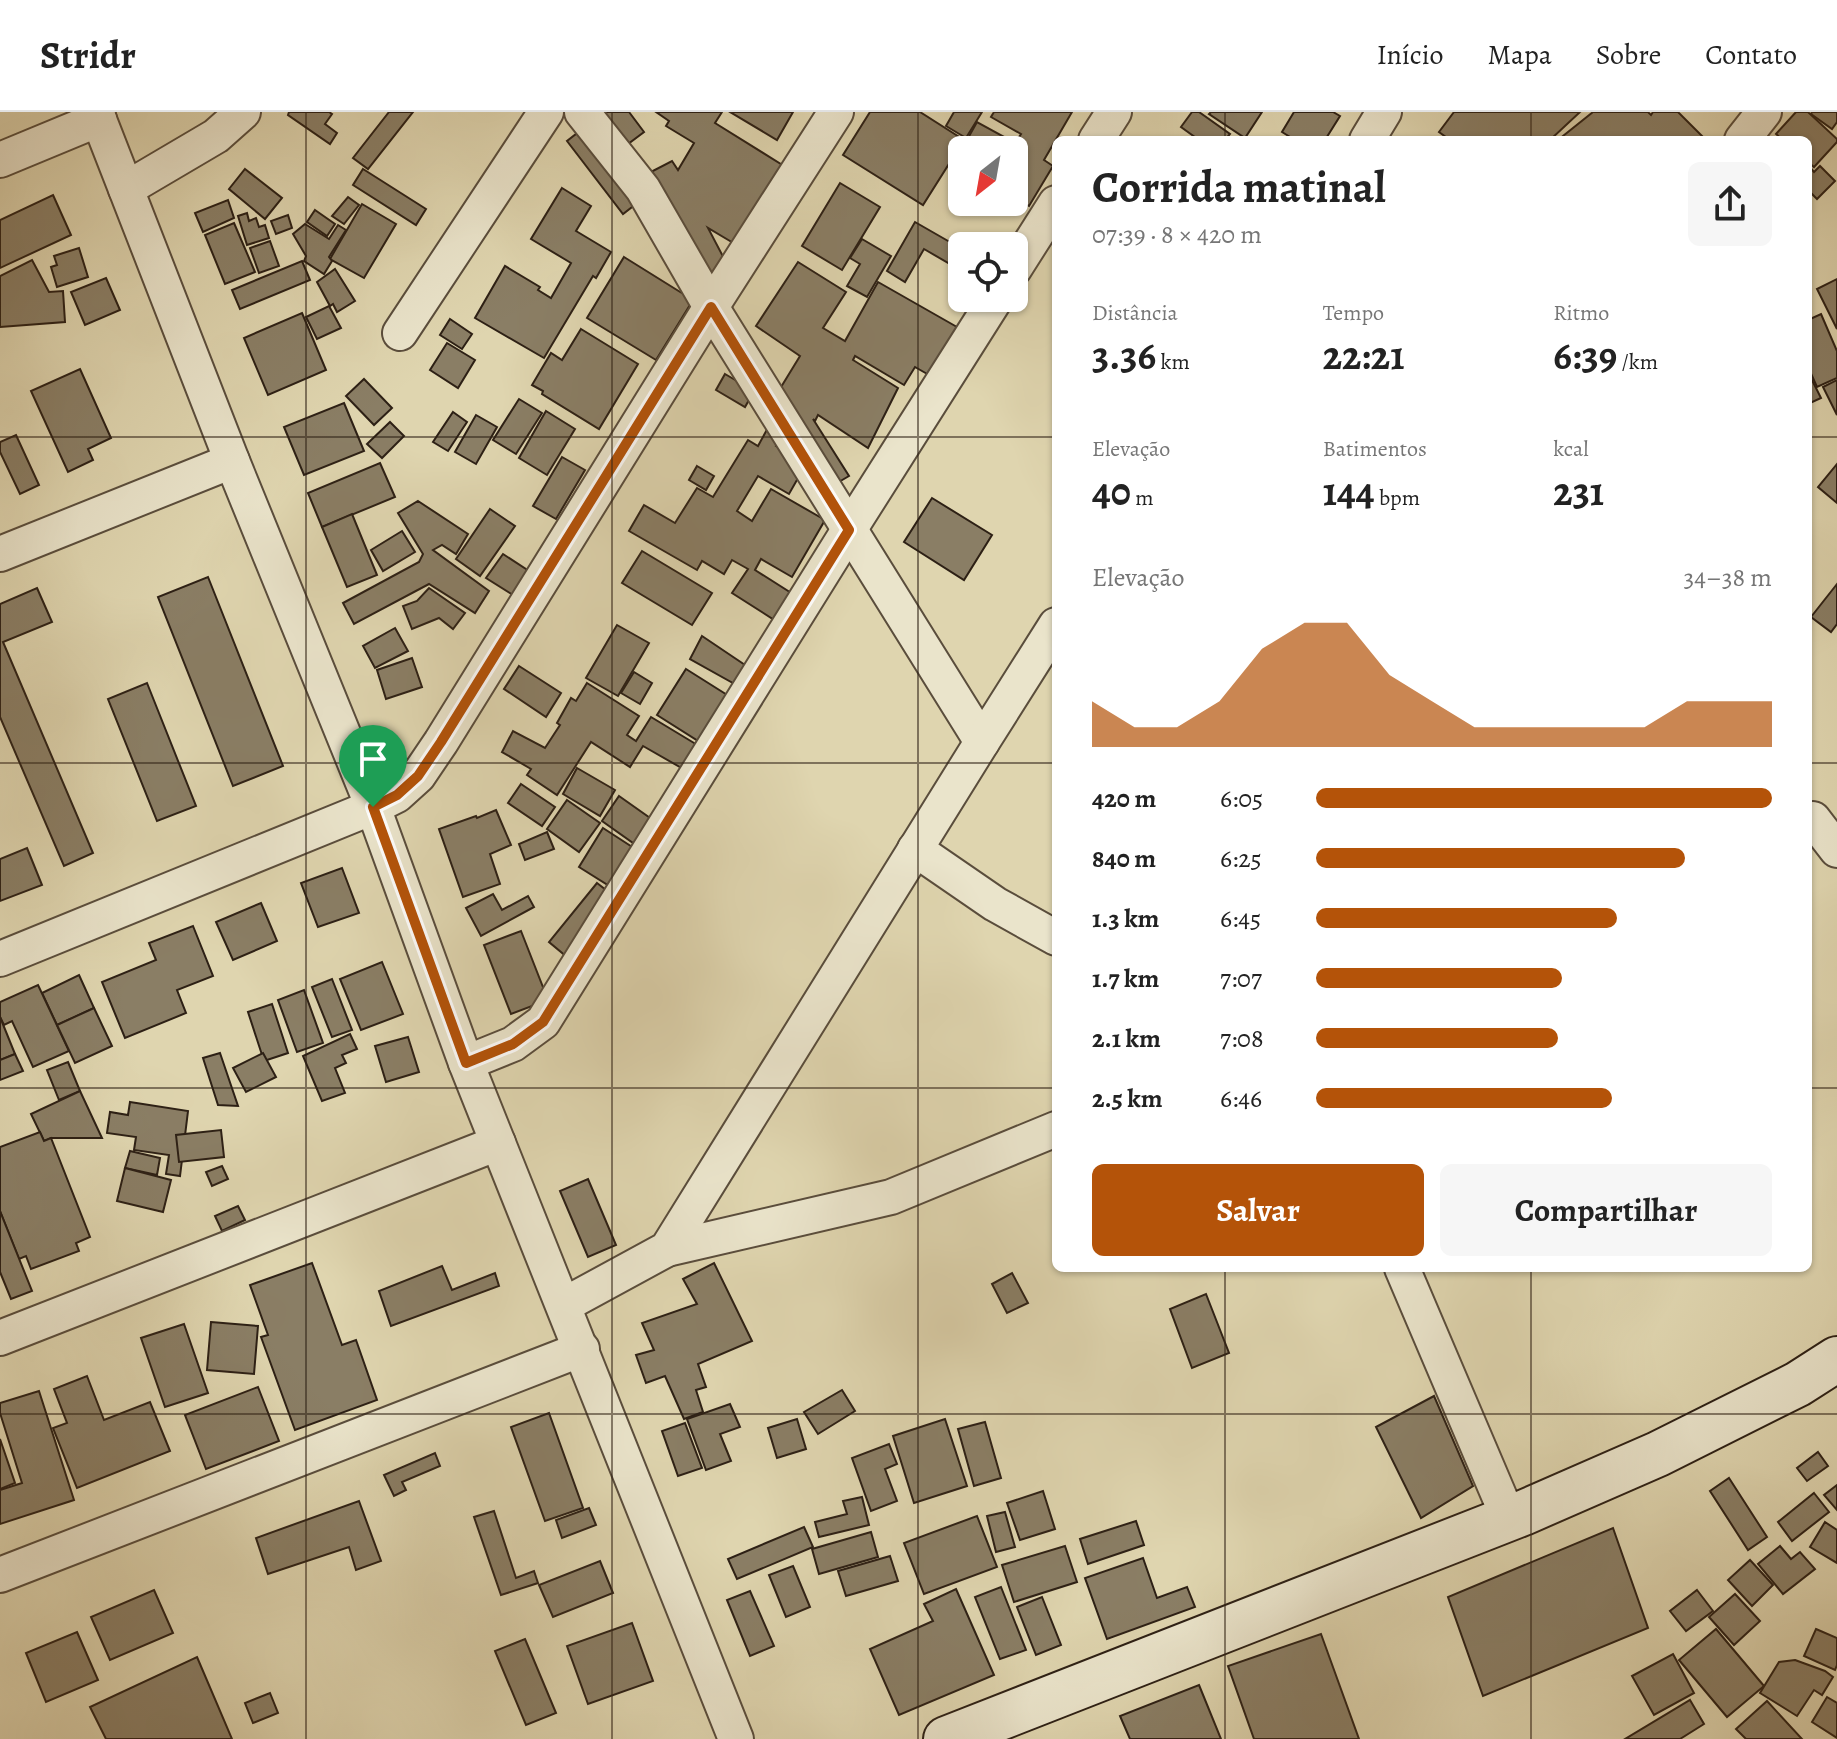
<!DOCTYPE html>
<html lang="pt">
<head>
<meta charset="utf-8">
<style>
  body { margin:0; font-family:Alegreya,serif; background:#f6f6f6; color:#222; height:100vh; display:flex; flex-direction:column; font-size:30px; white-space:nowrap }
  * { box-sizing:border-box; margin:0 }
  p { font-size:26px; color:#767676 }
  .icon { flex:none; width:44px; height:44px; fill:none; stroke:currentColor; stroke-width:2; stroke-linecap:round; stroke-linejoin:round }
  .map { position:relative; flex:1; overflow:hidden }
  .sheet { position:absolute; left:1052px; top:24px; width:760px; height:1136px; display:flex; flex-direction:column; background:#fff; border-radius:12px; box-shadow:0 2px 6px #0004 }
  .sheet>* { flex:none }
  .needle { width:52px; rotate:211deg }
  .fabs { position:absolute; left:948px; top:24px; display:grid; gap:16px }
  .fabs a { display:grid; place-items:center; width:80px; height:80px; border-radius:12px; background:#fff; box-shadow:0 2px 6px #0004; font-size:40px }
  .pin { position:absolute; display:grid; place-items:center; width:68px; height:68px; color:#fff; margin:-82px -34px; border-radius:50% 50% 50% 0; rotate:-45deg; box-shadow:0 0 8px #0007 }
  .pin .icon { rotate:45deg }
  .round { display:grid; place-items:center; flex:none; width:84px; height:84px; border-radius:12px; background:#f6f6f6 }
  .summary { display:flex; align-items:center; justify-content:space-between; height:136px; padding:0 40px }
  h1 { font-size:44px; font-weight:700; line-height:60px }
  .figures { display:grid; grid-template-columns:repeat(3,1fr); gap:12px; height:136px; padding:8px 40px }
  .figures div { display:grid; align-content:center }
  .figures b { font-size:40px; font-weight:700 }
  .figures small { font-size:22px; font-weight:400 }
  .figures p { font-size:22px }
  .chart { height:224px; padding:16px 40px }
  .chart p { display:flex; justify-content:space-between }
  .chart svg { width:100%; height:144px; margin-top:8px; fill:#b45309; opacity:.7 }
  .primary-button { display:flex; gap:16px; margin-top:auto; padding:16px 40px }
  .primary-button a { flex:1; height:92px; border-radius:12px; background:#b45309; color:#fff; font-size:32px; font-weight:700; line-height:92px; text-align:center }
  .primary-button a+a { background:#f6f6f6; color:#222 }
  ul { padding:0 40px; list-style:none; font-size:26px }
  li { display:grid; grid-template-columns:128px 96px 1fr; align-items:center; height:60px }
  li i { height:20px; border-radius:10px; background:#b45309 }
  header { display:flex; align-items:center; gap:48px; box-sizing:border-box; height:112px; padding:0 40px; background:#fff; border-bottom:2px solid #e0e0e0 }
  header strong { font-size:38px }
  nav { display:flex; gap:44px; margin-inline-start:auto; font-size:28px }
  .map>svg:first-child { display:block }
  .building { fill:#8a7e65; stroke:#2d2015; stroke-width:2 }
  .lines { fill:none; stroke-linecap:round; stroke-linejoin:round }
  .street-casing { stroke:#5a4d3c; stroke-width:38 }
  .secondary-casing { stroke:#2d2015; stroke-width:48 }
  .street { stroke:#eae4cb; stroke-width:34 }
  .secondary { stroke:#eae4cb; stroke-width:44 }
  .route-casing { stroke:#fff; stroke-width:16 }
  .route { stroke:#b45309; stroke-width:10 }
  .grid { fill:none; stroke:#2d2015; stroke-width:2; stroke-opacity:0.55 }
</style>
</head>
<body>
<header>
<strong>Stridr</strong>
<nav><a>Início</a><a>Mapa</a><a>Sobre</a><a>Contato</a></nav>
</header>
<div class="map">
<svg width="1837" height="1627" viewBox="0 0 1837 1627">
  <rect width="100%" height="100%" fill="#dfd5af"/>
  <filter id="stains"><feTurbulence type="fractalNoise" baseFrequency=".0025" numOctaves="4"/><feColorMatrix values="0 0 0 0 .2 0 0 0 0 .09 0 0 0 0 .02 0 0 0 .5 -.17"/></filter>
  <radialGradient id="worn" r=".72"><stop offset=".6" stop-color="#630" stop-opacity="0"/><stop offset="1" stop-color="#630" stop-opacity=".3"/></radialGradient>
  <g class="building">
    <polygon points="289,0 329,0 332,2 325,12 337,21 330,32 288,3"/>
    <polygon points="389,0 413,0 368,57 353,46"/>
    <polygon points="603,0 629,0 644,20 624,35"/>
    <polygon points="656,0 722,0 715,11 784,54 735,132 708,116 728,154 703,167 647,62 672,49 678,58 694,31 666,14 669,9"/>
    <polygon points="730,0 793,0 777,28"/>
    <polygon points="870,0 920,0 964,28 923,93 843,43"/>
    <polygon points="954,0 982,0 966,26 946,14"/>
    <polygon points="994,0 1072,0 1044,48 1053,54 1029,94 1014,86 1014,38 962,38 962,55 954,51 977,10 1015,31 1021,22 991,5"/>
    <polygon points="1192,0 1199,0 1230,22 1225,28 1199,28 1181,15"/>
    <polygon points="1211,0 1262,0 1245,26 1209,2"/>
    <polygon points="1294,0 1333,0 1340,4 1325,28 1295,28 1282,20"/>
    <polygon points="1454,0 1580,0 1550,28 1450,28 1439,20"/>
    <polygon points="1593,0 1648,0 1651,3 1653,0 1678,0 1706,28 1558,28"/>
    <polygon points="1796,0 1808,0 1837,27 1837,30 1814,55 1808,50 1808,28 1783,28 1776,22"/>
    <polygon points="1812,0 1837,0 1837,10 1832,17 1811,2"/>
    <polygon points="585,15 641,88 623,102 567,29"/>
    <polygon points="1808,53 1814,60 1820,54 1835,69 1817,87 1808,78"/>
    <polygon points="245,57 282,86 265,107 229,77"/>
    <polygon points="363,57 426,97 416,113 353,73"/>
    <polygon points="840,71 880,95 842,158 802,134"/>
    <polygon points="562,76 591,94 576,119 611,140 596,166 593,164 544,246 475,206 505,154 540,175 538,178 551,186 571,151 531,127"/>
    <polygon points="53,83 71,123 0,156 0,108"/>
    <polygon points="348,85 359,93 344,112 332,104"/>
    <polygon points="228,88 234,106 203,120 195,101"/>
    <polygon points="362,92 396,112 364,166 330,147"/>
    <polygon points="315,98 335,112 327,124 307,110"/>
    <polygon points="247,101 249,109 256,106 259,115 265,113 269,126 247,133 238,104"/>
    <polygon points="288,103 292,116 276,122 271,109"/>
    <polygon points="915,110 962,137 962,159 924,137 905,170 887,159"/>
    <polygon points="234,111 255,160 225,172 205,123"/>
    <polygon points="305,112 329,127 338,113 346,118 329,145 332,149 324,162 304,149 306,144 293,122"/>
    <polygon points="862,127 891,144 867,185 847,174 860,152 850,146"/>
    <polygon points="270,129 279,154 259,161 250,136"/>
    <polygon points="79,136 88,165 57,175 51,155 57,153 54,144"/>
    <polygon points="624,145 693,188 656,248 587,206"/>
    <polygon points="32,148 49,180 63,179 65,210 0,215 0,164"/>
    <polygon points="302,149 310,168 240,197 232,178"/>
    <polygon points="798,150 846,180 823,216 845,229 878,170 957,215 929,263 915,255 904,273 855,244 853,248 898,276 868,336 818,303 815,309 813,307 849,364 832,374 778,280 800,244 756,214"/>
    <polygon points="335,157 355,189 337,200 333,192 330,194 317,170"/>
    <polygon points="106,166 120,198 85,213 71,180"/>
    <polygon points="1837,167 1837,217 1817,177"/>
    <polygon points="329,194 341,216 317,227 306,205"/>
    <polygon points="302,201 326,258 268,283 244,226"/>
    <polygon points="1821,202 1837,239 1837,266 1817,275 1808,255 1808,208"/>
    <polygon points="450,207 472,222 462,237 440,223"/>
    <polygon points="581,217 638,252 599,317 542,282 543,279 532,273 551,241 562,248"/>
    <polygon points="447,231 475,248 458,276 430,258"/>
    <polygon points="80,257 111,326 88,337 93,348 68,360 31,279"/>
    <polygon points="1808,260 1821,286 1808,292"/>
    <polygon points="725,262 754,279 745,295 716,278"/>
    <polygon points="364,267 392,296 374,313 346,284"/>
    <polygon points="1837,268 1837,303 1823,275"/>
    <polygon points="519,287 542,301 516,342 493,328"/>
    <polygon points="344,291 364,339 304,363 284,315"/>
    <polygon points="546,299 575,317 547,363 519,346"/>
    <polygon points="453,300 467,310 448,339 433,330"/>
    <polygon points="476,303 497,315 476,352 455,340"/>
    <polygon points="390,310 404,324 382,346 367,332"/>
    <polygon points="770,312 784,320 776,334 806,352 789,382 758,364 737,399 752,409 771,377 825,408 792,465 761,447 755,458 796,484 779,511 732,481 748,457 732,448 724,462 702,449 697,458 629,419 644,393 675,411 697,376 713,385 748,328 758,334"/>
    <polygon points="16,323 39,373 20,382 0,340 0,330"/>
    <polygon points="562,345 585,358 556,407 533,394"/>
    <polygon points="380,351 395,385 322,415 308,381"/>
    <polygon points="1837,352 1837,391 1818,375"/>
    <polygon points="697,354 714,364 706,378 689,368"/>
    <polygon points="932,386 992,423 964,468 904,430"/>
    <polygon points="418,389 468,422 456,442 442,433 433,438 489,479 475,501 429,472 354,512 343,491 419,450 423,442 398,401"/>
    <polygon points="490,397 515,414 480,464 456,447"/>
    <polygon points="352,402 377,463 347,475 322,415"/>
    <polygon points="402,419 415,440 383,459 371,438"/>
    <polygon points="642,439 712,481 692,513 622,471"/>
    <polygon points="503,442 529,459 513,483 486,466"/>
    <polygon points="208,465 283,654 233,674 158,485"/>
    <polygon points="1837,472 1837,512 1831,520 1811,505"/>
    <polygon points="37,476 52,510 3,530 93,741 64,754 0,605 0,492"/>
    <polygon points="429,476 465,501 453,517 439,506 412,517 403,494 417,489"/>
    <polygon points="617,513 649,531 618,584 586,566"/>
    <polygon points="395,516 408,539 375,556 363,534"/>
    <polygon points="702,524 751,557 740,575 690,547"/>
    <polygon points="412,546 422,575 386,587 377,558"/>
    <polygon points="519,554 561,581 546,605 504,577"/>
    <polygon points="686,557 732,586 703,632 657,603"/>
    <polygon points="634,560 652,571 640,592 621,581"/>
    <polygon points="147,571 196,694 157,709 108,587"/>
    <polygon points="587,571 639,604 627,623 636,629 651,605 699,634 685,658 643,634 630,655 591,630 557,683 527,663 531,657 502,640 513,619 545,636 560,613 557,611 571,586 576,589"/>
    <polygon points="577,656 615,678 600,704 563,682"/>
    <polygon points="521,672 555,695 542,714 508,691"/>
    <polygon points="619,684 660,713 643,738 602,709"/>
    <polygon points="567,688 600,711 579,740 547,717"/>
    <polygon points="496,698 511,733 490,742 500,772 463,785 439,717 476,704 477,706"/>
    <polygon points="603,716 643,742 619,780 579,755"/>
    <polygon points="547,720 554,737 525,748 519,732"/>
    <polygon points="27,736 42,773 0,789 0,747"/>
    <polygon points="342,756 359,801 318,815 301,771"/>
    <polygon points="597,771 615,785 567,845 549,830"/>
    <polygon points="493,782 502,798 528,784 534,795 481,824 466,796"/>
    <polygon points="261,791 277,829 233,848 216,810"/>
    <polygon points="193,814 213,864 177,878 186,901 125,926 102,870 156,848 149,831"/>
    <polygon points="521,819 548,888 511,902 484,833"/>
    <polygon points="382,850 403,902 361,918 340,867"/>
    <polygon points="79,863 94,896 57,913 42,881"/>
    <polygon points="332,867 352,918 332,925 312,875"/>
    <polygon points="38,873 69,939 33,955 12,909 4,913 0,905 0,890"/>
    <polygon points="304,878 323,931 297,940 278,888"/>
    <polygon points="272,892 288,941 264,949 248,900"/>
    <polygon points="94,896 112,934 75,951 57,913"/>
    <polygon points="0,905 15,942 0,948"/>
    <polygon points="350,922 357,937 342,943 346,951 335,956 345,981 322,989 303,944"/>
    <polygon points="408,925 419,960 386,970 375,934"/>
    <polygon points="220,941 238,994 218,993 203,946"/>
    <polygon points="263,941 276,965 246,980 233,956"/>
    <polygon points="15,942 23,959 0,968 0,948"/>
    <polygon points="68,950 80,979 59,988 47,958"/>
    <polygon points="80,979 102,1026 51,1026 44,1029 31,1002"/>
    <polygon points="130,990 188,999 180,1064 166,1062 169,1043 134,1038 136,1025 107,1021 110,1000 128,1003"/>
    <polygon points="221,1018 224,1045 179,1050 176,1023"/>
    <polygon points="40,1020 44,1029 51,1026 90,1125 76,1131 79,1139 31,1157 26,1144 19,1147 0,1099 0,1035"/>
    <polygon points="130,1039 160,1046 157,1063 125,1056"/>
    <polygon points="222,1054 228,1067 212,1074 206,1060"/>
    <polygon points="125,1056 171,1068 163,1100 117,1089"/>
    <polygon points="588,1067 616,1133 588,1145 560,1079"/>
    <polygon points="238,1094 245,1108 222,1119 215,1104"/>
    <polygon points="0,1099 32,1179 11,1187 0,1160"/>
    <polygon points="312,1151 342,1233 356,1228 377,1288 295,1318 261,1225 268,1223 250,1173"/>
    <polygon points="714,1151 752,1229 698,1252 706,1275 696,1278 703,1300 684,1307 665,1264 646,1271 636,1243 654,1238 642,1211 697,1192 683,1167"/>
    <polygon points="442,1154 452,1178 495,1161 499,1174 391,1214 379,1179"/>
    <polygon points="1012,1161 1028,1191 1007,1201 992,1172"/>
    <polygon points="1206,1182 1229,1241 1192,1256 1170,1197"/>
    <polygon points="211,1210 258,1214 254,1262 207,1258"/>
    <polygon points="184,1212 208,1281 165,1295 141,1226"/>
    <polygon points="87,1264 104,1308 150,1290 170,1339 77,1376 53,1316 67,1311 54,1277"/>
    <polygon points="258,1275 279,1329 206,1357 185,1303"/>
    <polygon points="842,1278 855,1299 818,1322 804,1300"/>
    <polygon points="39,1279 74,1388 0,1412 0,1378 22,1371 0,1301 0,1291"/>
    <polygon points="1434,1284 1473,1374 1421,1406 1376,1315"/>
    <polygon points="730,1292 740,1315 720,1322 731,1349 706,1358 687,1307"/>
    <polygon points="549,1301 583,1396 545,1409 511,1315"/>
    <polygon points="797,1307 806,1337 777,1346 768,1316"/>
    <polygon points="945,1307 967,1374 914,1391 893,1324"/>
    <polygon points="985,1310 1001,1366 974,1374 958,1317"/>
    <polygon points="685,1311 702,1356 678,1364 662,1319"/>
    <polygon points="0,1327 15,1371 0,1377"/>
    <polygon points="889,1332 897,1352 885,1357 897,1389 871,1399 852,1346"/>
    <polygon points="1818,1340 1828,1354 1807,1369 1797,1356"/>
    <polygon points="435,1341 440,1354 402,1370 406,1378 394,1384 384,1363"/>
    <polygon points="1729,1366 1767,1425 1748,1438 1710,1379"/>
    <polygon points="1837,1373 1837,1398 1824,1383"/>
    <polygon points="1043,1379 1055,1417 1020,1428 1007,1391"/>
    <polygon points="1814,1381 1829,1400 1792,1429 1778,1410"/>
    <polygon points="862,1385 869,1413 819,1425 815,1410 847,1402 843,1389"/>
    <polygon points="359,1389 381,1449 356,1458 349,1435 268,1462 256,1426"/>
    <polygon points="589,1396 596,1413 562,1426 556,1408"/>
    <polygon points="494,1399 516,1466 534,1459 538,1471 501,1483 474,1405"/>
    <polygon points="1005,1400 1015,1435 996,1440 987,1404"/>
    <polygon points="977,1404 997,1455 924,1482 904,1431"/>
    <polygon points="1136,1409 1144,1433 1088,1452 1080,1427"/>
    <polygon points="1825,1410 1837,1418 1837,1451 1810,1435"/>
    <polygon points="804,1415 813,1435 737,1467 728,1447"/>
    <polygon points="1613,1416 1648,1516 1483,1584 1448,1485"/>
    <polygon points="871,1420 878,1445 819,1462 812,1437"/>
    <polygon points="1065,1434 1077,1470 1014,1490 1002,1453"/>
    <polygon points="1780,1434 1791,1447 1800,1440 1815,1457 1783,1482 1758,1452"/>
    <polygon points="890,1444 898,1469 846,1484 838,1459"/>
    <polygon points="1143,1446 1157,1486 1187,1475 1195,1495 1107,1527 1085,1466"/>
    <polygon points="1750,1448 1773,1473 1752,1494 1728,1468"/>
    <polygon points="600,1449 613,1481 553,1505 539,1473"/>
    <polygon points="793,1454 810,1495 786,1505 769,1463"/>
    <polygon points="1001,1475 1026,1538 1000,1547 975,1485"/>
    <polygon points="956,1477 994,1563 899,1603 870,1537 933,1509 924,1492"/>
    <polygon points="154,1478 173,1521 110,1548 91,1505"/>
    <polygon points="1697,1478 1713,1499 1686,1519 1670,1499"/>
    <polygon points="750,1479 774,1534 750,1544 727,1488"/>
    <polygon points="1735,1482 1760,1509 1734,1533 1709,1505"/>
    <polygon points="1042,1485 1061,1533 1036,1543 1017,1495"/>
    <polygon points="632,1511 653,1569 588,1592 567,1534"/>
    <polygon points="1716,1517 1764,1574 1727,1605 1679,1548"/>
    <polygon points="1816,1517 1837,1526 1837,1553 1835,1558 1804,1544"/>
    <polygon points="77,1520 98,1568 46,1590 26,1541"/>
    <polygon points="1321,1522 1359,1627 1254,1627 1228,1554"/>
    <polygon points="525,1527 556,1601 526,1613 495,1539"/>
    <polygon points="1673,1542 1694,1581 1654,1603 1632,1564"/>
    <polygon points="197,1545 232,1627 106,1627 90,1595"/>
    <polygon points="1795,1548 1825,1559 1833,1565 1822,1583 1814,1578 1797,1604 1760,1581 1779,1550"/>
    <polygon points="1199,1573 1221,1627 1130,1627 1120,1604"/>
    <polygon points="270,1581 278,1601 253,1611 245,1591"/>
    <polygon points="1827,1585 1837,1591 1837,1626 1812,1610"/>
    <polygon points="1690,1588 1704,1612 1680,1627 1625,1627"/>
    <polygon points="1767,1589 1802,1627 1746,1627 1736,1617"/>
  </g>
  <g class="lines">
    <g class="street-casing">
      <g id="street">
        <polyline points="96,0 232,349 373,695 466,951 736,1627"/>
        <polyline points="582,0 643,77 711,195 982,630"/>
        <polyline points="1096,28 1114,0"/>
        <polyline points="1367,28 1384,0"/>
        <polyline points="1742,28 1764,0"/>
        <polyline points="0,48 99,7"/>
        <polyline points="126,77 216,24 243,0"/>
        <polyline points="1014,157 1056,91"/>
        <polyline points="400,221 546,0"/>
        <polyline points="0,442 232,349"/>
        <polyline points="1813,707 1837,738"/>
        <polyline points="915,737 995,792 1056,826"/>
        <polyline points="0,847 373,695 397,683 418,664 441,630 711,195 836,0"/>
        <polyline points="466,951 513,932 543,910 849,418 996,186"/>
        <polyline points="667,1137 891,1085 1056,1017"/>
        <polyline points="1402,1156 1509,1407"/>
        <polyline points="564,1193 667,1137 982,630 1056,513"/>
        <polyline points="0,1226 498,1031"/>
        <polyline points="0,1463 582,1237"/>
      </g>
    </g>
    <g class="secondary-casing">
      <polyline id="secondary" points="946,1627 1523,1401 1658,1342 1798,1272 1837,1247"/>
    </g>
    <use href="#street" class="street"/>
    <use href="#secondary" class="secondary"/>
  </g>
  <g class="lines">
    <g class="route-casing">
      <polygon id="route" points="711,195 849,418 543,910 513,932 466,951 373,695 397,683 418,664 441,630"/>
    </g>
    <use href="#route" class="route"/>
  </g>
  <path class="grid" d="M306,0V1627M612,0V1627M918,0V1627M1225,0V28M1531,0V28M0,325H1056M1808,325H1837M0,651H1056M1808,651H1837M0,976H1056M1808,976H1837M1225,1156V1627M1531,1156V1627M0,1302H1837"/>
  <rect width="100%" height="100%" filter="url(#stains)"/>
  <rect width="100%" height="100%" fill="url(#worn)"/>
</svg>
<div class="fabs">
<a><svg class="needle" viewBox="-14 -14 28 28"><path d="M0-13l5 13h-10z" fill="#e53935"/><path d="M0 13l5-13h-10z" fill="#767676"/></svg></a>
<a><svg class="icon" aria-label="locate" viewBox="0 0 24 24"><circle cx="12" cy="12" r="6"/><path d="M12 2v4M12 18v4M2 12h4M18 12h4"/></svg></a>
</div>
<div class="pin" style="left:373px;top:695px;background:#1e9e55"><svg class="icon" aria-label="arrive" viewBox="0 0 24 24"><path d="M6 21V4h12l-3 4 3 4H6"/></svg></div>
<section class="sheet">
<div class="summary"><div><h1>Corrida matinal</h1><p>07:39 · 8 × 420 m</p></div><a class="round"><svg class="icon" aria-label="share" viewBox="0 0 24 24"><path d="M12 15V3M7 8l5-5 5 5M5 13v7h14v-7"/></svg></a></div>
<div class="figures">
<div><p>Distância</p><b>3.36<small> km</small></b></div>
<div><p>Tempo</p><b>22:21</b></div>
<div><p>Ritmo</p><b>6:39<small> /km</small></b></div>
</div>
<div class="figures">
<div><p>Elevação</p><b>40<small> m</small></b></div>
<div><p>Batimentos</p><b>144<small> bpm</small></b></div>
<div><p>kcal</p><b>231</b></div>
</div>
<div class="chart"><p><span>Elevação</span>34–38 m</p>
<svg viewBox="0 0 160 44" preserveAspectRatio="none"><path d="M0 44V30L10 38L20 38L30 30L40 14L50 6L60 6L70 22L80 30L90 38L100 38L110 38L120 38L130 38L140 30L150 30L160 30V44z"/></svg>
</div>
<ul>
<li><b>420 m</b>6:05<i style="width:100%"></i></li>
<li><b>840 m</b>6:25<i style="width:81%"></i></li>
<li><b>1.3 km</b>6:45<i style="width:66%"></i></li>
<li><b>1.7 km</b>7:07<i style="width:54%"></i></li>
<li><b>2.1 km</b>7:08<i style="width:53%"></i></li>
<li><b>2.5 km</b>6:46<i style="width:65%"></i></li>
</ul>
<div class="primary-button"><a>Salvar</a><a>Compartilhar</a></div>
</section>
</div>
</body>
</html>
